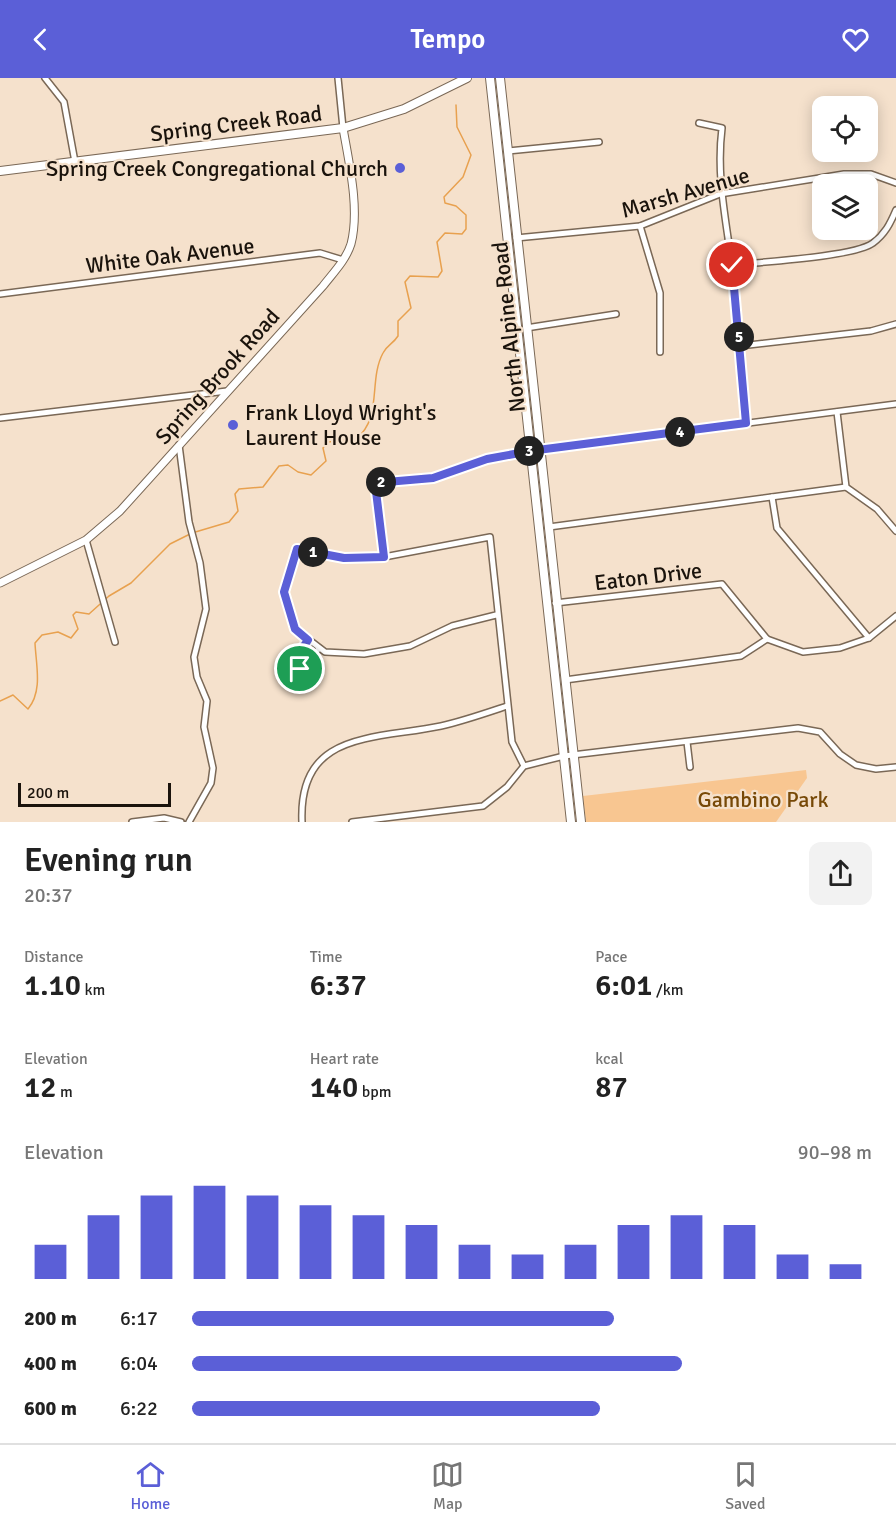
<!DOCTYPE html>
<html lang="en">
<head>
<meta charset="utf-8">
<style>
  body { margin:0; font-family:Signika,sans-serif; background:#f2f2f2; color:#222; height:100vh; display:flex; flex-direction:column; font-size:22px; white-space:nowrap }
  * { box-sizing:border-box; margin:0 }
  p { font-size:20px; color:#767676 }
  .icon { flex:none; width:33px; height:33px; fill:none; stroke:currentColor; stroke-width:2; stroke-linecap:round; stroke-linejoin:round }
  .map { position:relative; height:744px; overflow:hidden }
  .side { display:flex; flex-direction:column; background:#fff; flex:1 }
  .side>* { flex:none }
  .buttons { position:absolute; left:812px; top:18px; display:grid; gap:12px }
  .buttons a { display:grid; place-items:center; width:66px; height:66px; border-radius:12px; background:#fff; box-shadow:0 3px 15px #0003; font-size:30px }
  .scale { position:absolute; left:18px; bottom:15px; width:153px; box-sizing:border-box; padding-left:6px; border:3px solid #1a130c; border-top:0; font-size:16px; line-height:21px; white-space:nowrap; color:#1a130c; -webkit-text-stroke:4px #f5e1cc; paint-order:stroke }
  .pin { position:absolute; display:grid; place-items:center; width:51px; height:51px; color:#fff; margin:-26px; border:3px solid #fff; border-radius:50%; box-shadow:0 2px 6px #0007 }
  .km { position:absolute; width:30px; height:30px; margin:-15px; border-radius:50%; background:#222; color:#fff; font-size:16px; line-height:30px; text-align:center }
  .round { display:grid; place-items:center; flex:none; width:63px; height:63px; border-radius:12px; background:#f2f2f2 }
  .summary { display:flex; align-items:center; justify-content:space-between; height:102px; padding:0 24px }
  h1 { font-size:33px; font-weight:600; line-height:45px }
  .stats { display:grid; grid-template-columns:repeat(3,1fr); gap:9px; height:102px; padding:6px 24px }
  .stats div { display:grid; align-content:center }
  .stats b { font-size:30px; font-weight:600 }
  .stats small { font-size:16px; font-weight:400 }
  .stats p { font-size:16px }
  .chart { height:168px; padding:12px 24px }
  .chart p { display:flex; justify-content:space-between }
  .chart svg { width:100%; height:108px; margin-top:6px; stroke:#5b5fd7; stroke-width:6 }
  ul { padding:0 24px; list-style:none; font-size:20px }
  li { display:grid; grid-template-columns:96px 72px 1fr; align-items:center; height:45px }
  li i { height:15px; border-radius:8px; background:#5b5fd7 }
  header { display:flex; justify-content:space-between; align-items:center; height:78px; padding:0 24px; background:#5b5fd7; color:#fff; font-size:27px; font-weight:600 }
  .tab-bar { display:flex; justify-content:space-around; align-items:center; height:84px; border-top:2px solid #e0e0e0; background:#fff; font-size:16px; color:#767676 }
  .tab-bar a { display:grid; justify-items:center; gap:3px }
  .tab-bar .active { color:#5b5fd7 }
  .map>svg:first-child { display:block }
  .green { fill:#f8c691 }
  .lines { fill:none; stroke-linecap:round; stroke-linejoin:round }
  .stream { stroke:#e8a14f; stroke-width:1.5 }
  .minor-casing { stroke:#7a6856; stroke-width:8 }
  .tertiary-casing { stroke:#7a6856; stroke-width:9 }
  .secondary-casing { stroke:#7a6856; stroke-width:10 }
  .minor { stroke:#fff; stroke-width:5 }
  .tertiary { stroke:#fff; stroke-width:7 }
  .secondary { stroke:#fff; stroke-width:8 }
  .route-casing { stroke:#fff; stroke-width:12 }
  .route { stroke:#5b5fd7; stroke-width:8 }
  .poi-dot { fill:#5b5fd7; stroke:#f5e1cc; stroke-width:2 }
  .labels { text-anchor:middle; stroke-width:4.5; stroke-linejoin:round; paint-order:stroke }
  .street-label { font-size:22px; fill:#1a130c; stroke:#f5e1cc }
  .poi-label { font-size:22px; fill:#1a130c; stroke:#f5e1cc; text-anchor:end }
  .park-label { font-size:22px; fill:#774907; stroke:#f5e1cc }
</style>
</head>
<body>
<header><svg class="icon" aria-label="back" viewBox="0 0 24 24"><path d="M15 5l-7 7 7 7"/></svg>Tempo<svg class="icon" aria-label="heart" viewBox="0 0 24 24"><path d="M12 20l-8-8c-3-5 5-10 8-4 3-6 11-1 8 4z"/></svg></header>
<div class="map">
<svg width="896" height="744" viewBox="0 0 896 744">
  <rect width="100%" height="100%" fill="#f5e1cc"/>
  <polygon class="green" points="806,692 807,700 776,744 586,744 583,718"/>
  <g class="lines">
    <path class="stream" d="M0,623L13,617L28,631C43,613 36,587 35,565L42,557L58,554L71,560L78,551L73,537L76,534L89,536L109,518L131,505L170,466L192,455L229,444L238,433L235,416L239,411L263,409L279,388L288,387L298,394L311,397L326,383L323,370L328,364L356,361C383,339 368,303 383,275C387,267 393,266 398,258V243L411,230L405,204L410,198L438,199L442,193L437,164L445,155L462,156L466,151V137L456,128L445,125L444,119L463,99L471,77L457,49L456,27"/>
    <g class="minor-casing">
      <g id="minor">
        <polyline points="45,0 64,24 75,84"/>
        <polyline points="338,0 343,50"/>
        <path d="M699,45L722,50C716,98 726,141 732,188C738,241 742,293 746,345"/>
        <polyline points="507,73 599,64"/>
        <polyline points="640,148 660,215 660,274"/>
        <polyline points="516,160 640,148 720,116 844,96 871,96 896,105"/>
        <path d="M732,187C759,184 854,179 873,165C885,156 890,146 896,132"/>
        <polyline points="0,216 320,175 343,182"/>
        <polyline points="526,250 616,236"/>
        <polyline points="740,268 871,253 896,246"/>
        <polyline points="837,334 846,409 877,431 896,453"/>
        <polyline points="0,340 227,313"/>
        <polyline points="179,367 189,444 200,485 206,531 194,579 197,599 207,623 204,649 213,690 211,705 189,744"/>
        <polyline points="772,419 777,450 869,560"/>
        <polyline points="549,449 846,409"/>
        <polyline points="86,462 115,564"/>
        <polyline points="384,479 375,405 433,400 487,381 530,373 896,326"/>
        <polyline points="555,525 722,506 767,561 803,574 840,570 869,560 896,538"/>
        <polyline points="496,537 452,548 410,568 364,576 325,574 295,551 284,514 297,471 344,480 384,479 490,459 512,664 524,688"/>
        <polyline points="308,563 295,581 297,590 308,587 319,570"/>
        <polyline points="565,602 741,578 767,561"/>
        <polyline points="687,664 690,689"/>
        <polyline points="132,744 164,740 181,744"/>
        <path d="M302,744C298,652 375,662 441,648C463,643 486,635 507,628"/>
        <polyline points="352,744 483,728 507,709 524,688 564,678 798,650 820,654 840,676 856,687 876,691 896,689"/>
      </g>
    </g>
    <g class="tertiary-casing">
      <path id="tertiary" d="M0,505L86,462L120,433L323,208C333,195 346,182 351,166C360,131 349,85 343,50"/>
    </g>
    <g class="secondary-casing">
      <g id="secondary">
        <polyline points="490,0 571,744"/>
        <polyline points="500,0 581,744"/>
        <polyline points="0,93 343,50 404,31 467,0"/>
      </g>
    </g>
    <use href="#minor" class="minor"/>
    <use href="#tertiary" class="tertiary"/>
    <use href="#secondary" class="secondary"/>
  </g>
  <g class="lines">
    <g class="route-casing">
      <polyline id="route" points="300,591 295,588 295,581 308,562 295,551 284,514 297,471 344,480 384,479 375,405 433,400 487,381 530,373 746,345 732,187"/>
    </g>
    <use href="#route" class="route"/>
  </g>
  <g class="poi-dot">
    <circle cx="400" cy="90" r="6"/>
    <circle cx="233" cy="347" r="6"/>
  </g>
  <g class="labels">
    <g class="street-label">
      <text transform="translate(236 45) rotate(-7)" y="8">Spring Creek Road</text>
      <text transform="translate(685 114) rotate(-16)" y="8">Marsh Avenue</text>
      <text transform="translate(170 177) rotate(-7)" y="8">White Oak Avenue</text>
      <text transform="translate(508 249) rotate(-96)" y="8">North Alpine Road</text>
      <text transform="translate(217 298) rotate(-48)" y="8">Spring Brook Road</text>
      <text transform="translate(648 498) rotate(-7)" y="8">Eaton Drive</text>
    </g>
    <g class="poi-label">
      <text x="388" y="98">Spring Creek Congregational Church</text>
      <text x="245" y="342" text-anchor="start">Frank Lloyd Wright's<tspan x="245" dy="25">Laurent House</tspan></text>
    </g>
    <g class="park-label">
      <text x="763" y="729">Gambino Park</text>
    </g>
  </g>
</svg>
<div class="buttons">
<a><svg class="icon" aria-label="locate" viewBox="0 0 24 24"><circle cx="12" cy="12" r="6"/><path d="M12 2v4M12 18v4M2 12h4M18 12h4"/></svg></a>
<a><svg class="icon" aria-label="layers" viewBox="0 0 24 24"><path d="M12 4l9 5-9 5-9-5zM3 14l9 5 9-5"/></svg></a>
</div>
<div class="scale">200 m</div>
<div class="pin" style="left:300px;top:591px;background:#1e9e55"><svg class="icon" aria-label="arrive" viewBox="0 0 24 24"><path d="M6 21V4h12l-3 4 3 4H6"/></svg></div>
<div class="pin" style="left:732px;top:187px;background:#d93025"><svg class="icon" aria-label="check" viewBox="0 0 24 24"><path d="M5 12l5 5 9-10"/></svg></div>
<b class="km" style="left:313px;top:474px">1</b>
<b class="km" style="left:381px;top:404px">2</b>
<b class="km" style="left:529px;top:373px">3</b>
<b class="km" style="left:680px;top:354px">4</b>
<b class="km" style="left:739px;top:259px">5</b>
</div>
<section class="side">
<div class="summary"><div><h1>Evening run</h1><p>20:37</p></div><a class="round"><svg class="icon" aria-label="share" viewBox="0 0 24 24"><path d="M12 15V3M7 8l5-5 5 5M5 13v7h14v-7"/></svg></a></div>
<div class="stats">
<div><p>Distance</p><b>1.10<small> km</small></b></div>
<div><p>Time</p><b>6:37</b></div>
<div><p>Pace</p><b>6:01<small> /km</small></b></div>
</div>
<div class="stats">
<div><p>Elevation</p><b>12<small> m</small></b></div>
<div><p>Heart rate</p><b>140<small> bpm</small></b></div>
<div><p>kcal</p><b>87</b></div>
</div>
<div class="chart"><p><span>Elevation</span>90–98 m</p>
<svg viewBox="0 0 160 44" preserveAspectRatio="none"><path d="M5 44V30M15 44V18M25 44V10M35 44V6M45 44V10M55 44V14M65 44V18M75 44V22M85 44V30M95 44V34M105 44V30M115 44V22M125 44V18M135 44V22M145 44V34M155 44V38"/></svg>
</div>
<ul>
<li><b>200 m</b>6:17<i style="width:62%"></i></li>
<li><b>400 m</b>6:04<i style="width:72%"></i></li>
<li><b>600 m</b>6:22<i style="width:60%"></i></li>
</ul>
</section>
<nav class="tab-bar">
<a class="active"><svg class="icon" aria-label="home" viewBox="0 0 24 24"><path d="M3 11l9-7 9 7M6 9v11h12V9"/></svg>Home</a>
<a><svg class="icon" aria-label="map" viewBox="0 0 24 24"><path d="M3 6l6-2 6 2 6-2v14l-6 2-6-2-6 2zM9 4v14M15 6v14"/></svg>Map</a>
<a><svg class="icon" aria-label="saved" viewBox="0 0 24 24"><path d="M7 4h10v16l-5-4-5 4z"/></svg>Saved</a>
</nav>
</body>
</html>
